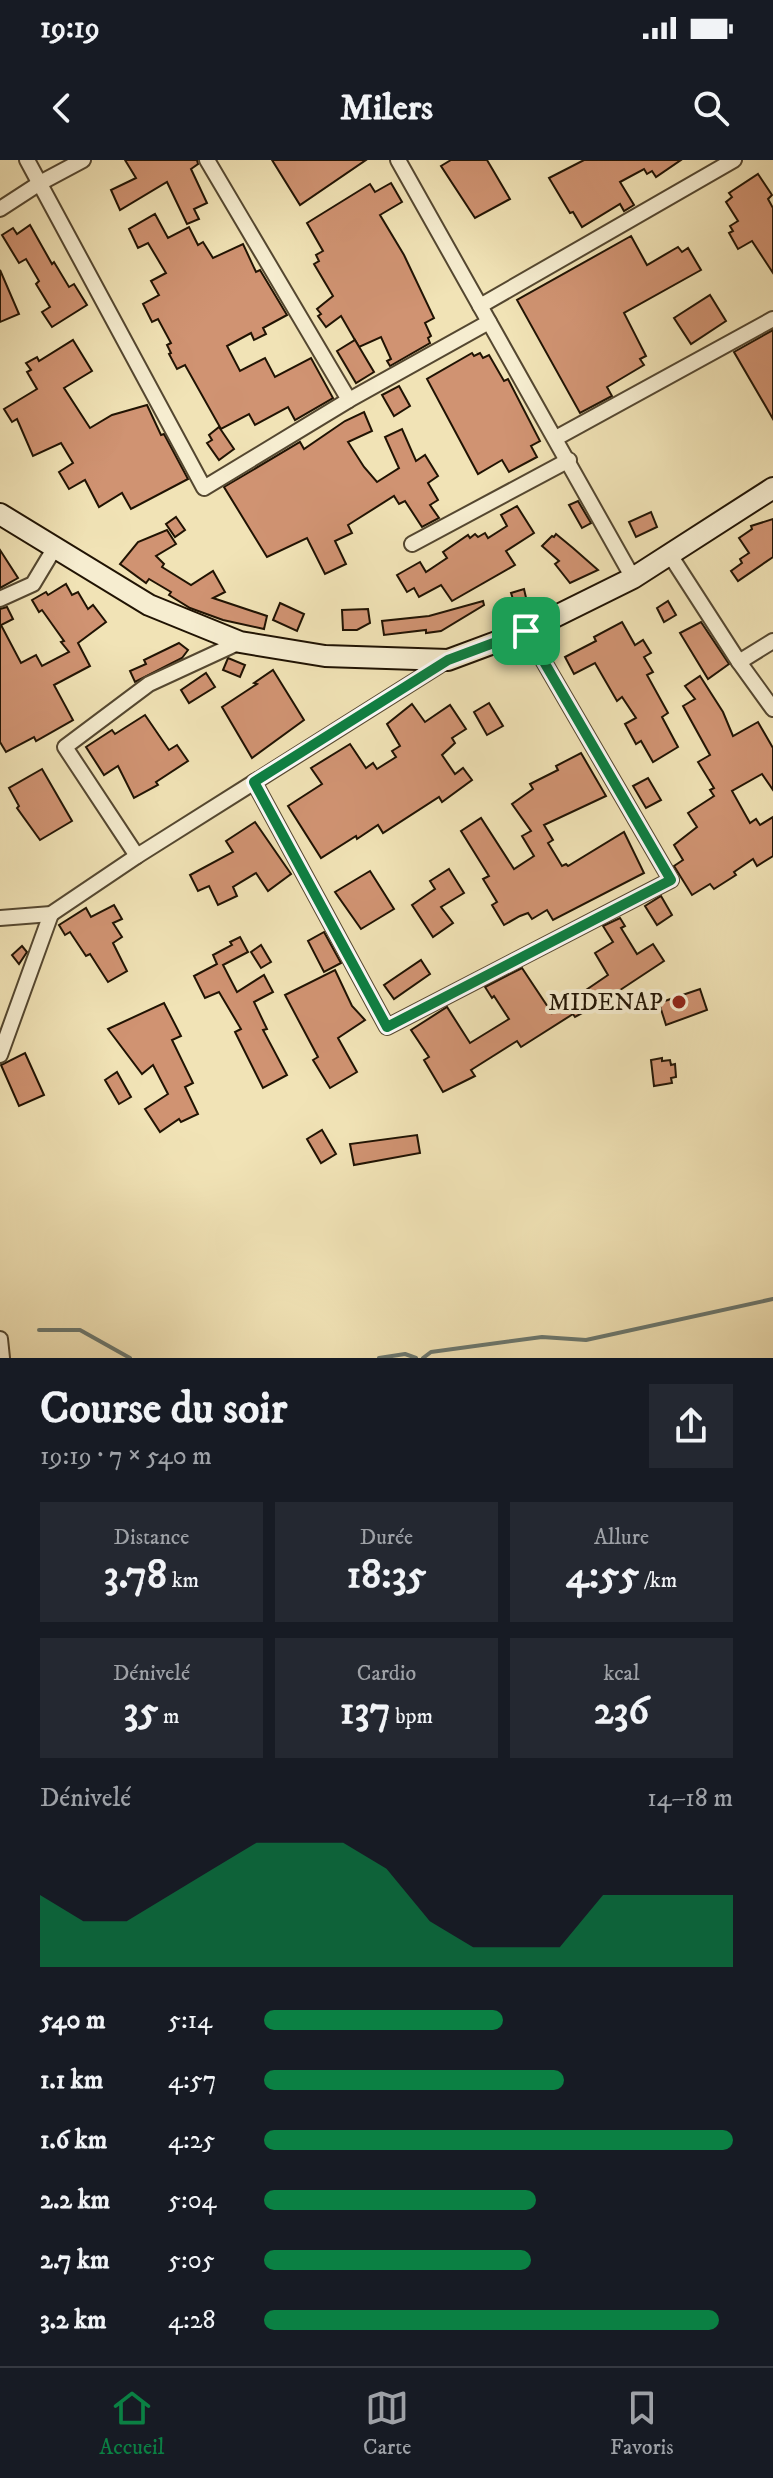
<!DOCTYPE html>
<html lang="fr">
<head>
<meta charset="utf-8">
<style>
  body { margin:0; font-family:"IM FELL DW Pica",serif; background:#242831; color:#f1f3f6; height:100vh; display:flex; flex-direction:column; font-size:30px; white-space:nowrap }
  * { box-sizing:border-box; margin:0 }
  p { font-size:26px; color:#9ea1a6 }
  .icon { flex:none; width:44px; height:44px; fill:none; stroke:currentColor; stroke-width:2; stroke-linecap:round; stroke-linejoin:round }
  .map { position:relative; height:1198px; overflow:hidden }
  .side { display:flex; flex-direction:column; background:#171b24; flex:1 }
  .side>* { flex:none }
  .pin { position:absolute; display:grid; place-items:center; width:68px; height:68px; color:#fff; margin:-34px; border-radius:16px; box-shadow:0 4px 12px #0006 }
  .round { display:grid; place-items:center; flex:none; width:84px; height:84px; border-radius:0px; background:#242831 }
  .head { display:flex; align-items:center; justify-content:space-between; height:136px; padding:0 40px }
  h1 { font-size:44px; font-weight:700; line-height:60px }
  .figures { display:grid; grid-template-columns:repeat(3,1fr); gap:12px; height:136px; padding:8px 40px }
  .figures div { display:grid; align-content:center; border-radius:0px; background:#242831; text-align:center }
  .figures b { font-size:40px; font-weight:700 }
  .figures small { font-size:22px; font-weight:400 }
  .figures p { font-size:22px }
  .chart { height:224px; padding:16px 40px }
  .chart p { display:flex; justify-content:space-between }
  .chart svg { width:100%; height:144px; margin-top:8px; fill:#0b8043; opacity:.7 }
  ul { padding:0 40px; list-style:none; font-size:26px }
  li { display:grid; grid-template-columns:128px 96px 1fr; align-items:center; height:60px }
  li i { height:20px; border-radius:10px; background:#0b8043 }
  .status { display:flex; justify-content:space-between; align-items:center; height:56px; padding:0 40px; background:#171b24; direction:ltr }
  .status svg { height:22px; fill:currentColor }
  header { display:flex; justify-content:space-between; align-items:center; height:104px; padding:0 40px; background:#171b24; font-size:36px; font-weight:700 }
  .tabs { display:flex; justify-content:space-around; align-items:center; height:112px; border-top:2px solid #363941; background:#171b24; font-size:22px; color:#9ea1a6 }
  .tabs a { display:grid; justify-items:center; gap:4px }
  .tabs .selected { color:#0b8043 }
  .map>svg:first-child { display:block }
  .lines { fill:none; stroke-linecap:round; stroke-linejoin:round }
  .stream { stroke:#6c786f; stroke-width:4 }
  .building { fill:#d09372; stroke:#201303; stroke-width:2 }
  .street-casing { stroke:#544730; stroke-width:18 }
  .secondary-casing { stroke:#201303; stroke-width:24 }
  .street { stroke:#f6edd0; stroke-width:14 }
  .secondary { stroke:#f6edd0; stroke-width:20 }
  .route-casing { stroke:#fff; stroke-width:16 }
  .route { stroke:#0b8043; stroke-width:10 }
  .poi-dot { fill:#8f2418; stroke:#f6edd0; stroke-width:3 }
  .labels { text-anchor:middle; stroke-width:8; stroke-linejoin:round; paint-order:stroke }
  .poi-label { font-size:24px; fill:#201303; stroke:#f6edd0; text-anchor:end }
</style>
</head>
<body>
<div class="status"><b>19:19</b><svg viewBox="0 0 49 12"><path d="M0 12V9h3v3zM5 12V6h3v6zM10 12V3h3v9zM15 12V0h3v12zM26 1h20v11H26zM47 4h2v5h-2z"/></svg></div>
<header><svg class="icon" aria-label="back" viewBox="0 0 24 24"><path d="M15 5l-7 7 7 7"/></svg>Milers<svg class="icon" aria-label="search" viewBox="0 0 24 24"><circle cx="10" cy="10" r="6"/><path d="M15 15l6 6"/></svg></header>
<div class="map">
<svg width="773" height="1198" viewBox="0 0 773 1198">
  <rect width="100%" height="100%" fill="#f1e3b6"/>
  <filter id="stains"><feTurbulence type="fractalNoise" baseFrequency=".0025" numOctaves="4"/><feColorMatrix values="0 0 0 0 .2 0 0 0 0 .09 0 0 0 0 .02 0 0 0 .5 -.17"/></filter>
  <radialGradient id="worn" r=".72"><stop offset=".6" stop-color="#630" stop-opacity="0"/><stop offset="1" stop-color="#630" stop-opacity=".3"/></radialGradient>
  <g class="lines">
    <g class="stream">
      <polyline points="39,1170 80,1170 130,1198"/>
      <polyline points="379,1198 405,1194 416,1198"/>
      <polyline points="423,1198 431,1192 542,1177 586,1180 773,1139"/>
    </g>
  </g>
  <g class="building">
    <polygon points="125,0 197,0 198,4 191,9 207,43 194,49 199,59 187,64 167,22 120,50 111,30 136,18"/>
    <polygon points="272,0 366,0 300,45"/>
    <polygon points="451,0 487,0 510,39 475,58 441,6"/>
    <polygon points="584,0 681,0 656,17 652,11 647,14 644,9 620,22 634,45 624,51 620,44 582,67 573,52 570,53 549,18"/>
    <polygon points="758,14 772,35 768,39 773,48 773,113 752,81 738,89 729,73 733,71 730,66 738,61 726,42 732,37 729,33"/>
    <polygon points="391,23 402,42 380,55 404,95 434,158 425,163 431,176 428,178 430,183 390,206 387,201 391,199 381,177 359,187 341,156 326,167 318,156 321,154 317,149 333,136 314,104 319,101 316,95 323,91 307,63 370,24 375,32"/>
    <polygon points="155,54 168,78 189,67 198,85 203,82 213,98 243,84 256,112 260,110 287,155 263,168 266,174 254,180 251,173 227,186 240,211 265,198 275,217 311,198 333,238 295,260 288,247 255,265 249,254 221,269 185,205 177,209 169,194 171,193 167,185 171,183 158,159 152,162 143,144 159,135 151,121 166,113 148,83 138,88 129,69"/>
    <polygon points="30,65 52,104 54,102 69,127 74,124 87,145 52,167 42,152 50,147 36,124 39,121 26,99 19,103 2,75 13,68 17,74"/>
    <polygon points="631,76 647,105 678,87 682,92 688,88 701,110 624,153 646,196 640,199 644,205 607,227 612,236 580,253 517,140"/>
    <polygon points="0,110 19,154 0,162"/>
    <polygon points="710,135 726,161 691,184 674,158"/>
    <polygon points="773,170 773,259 734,192"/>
    <polygon points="73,180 92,211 64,228 90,268 112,255 147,245 161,275 164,274 188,319 131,349 122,333 99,347 85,320 69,329 59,312 73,303 61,283 33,296 17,259 12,262 4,249 37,229 27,212 31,210 26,203 37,197 39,201"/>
    <polygon points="355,180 374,212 356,223 337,191"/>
    <polygon points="472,193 474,196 480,193 483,198 489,195 504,221 508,219 540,281 531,286 537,297 509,312 502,300 478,314 427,219"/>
    <polygon points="399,226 410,246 394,256 382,235"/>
    <polygon points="364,252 372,271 348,282 364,307 377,322 399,308 385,277 402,269 416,301 425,295 438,316 428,323 438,340 430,345 439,358 422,367 405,341 399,344 394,336 348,365 352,373 335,381 346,404 325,414 307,378 267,397 224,327 300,282 304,289 345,261"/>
    <polygon points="219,267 234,289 219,300 207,283 212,280 209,275"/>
    <polygon points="578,341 591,363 582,368 569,345"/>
    <polygon points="517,346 534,373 506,391 515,405 452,441 441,425 419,437 414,428 407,432 397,415 420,402 426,412 447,398 443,392 468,375 470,378 475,374 478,377 485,373 488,378 507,366 501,355"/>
    <polygon points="651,352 657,367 636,377 629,362"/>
    <polygon points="176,357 185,370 175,377 166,364"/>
    <polygon points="773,359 773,397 738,421 731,411 742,403 740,399 749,393 739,378 752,369 751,366"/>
    <polygon points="167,370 176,384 156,396 164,404 162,407 191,425 213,411 225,432 213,438 267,456 264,469 223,460 190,448 169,435 171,432 149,419 146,423 120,404 138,382"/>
    <polygon points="556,374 573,388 598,410 570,423 555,404 559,401 542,386 552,376 554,377"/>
    <polygon points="0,390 18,418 0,428"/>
    <polygon points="66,424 72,435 78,432 88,449 93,445 106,462 78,483 90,506 54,525 73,560 36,581 34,577 6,592 0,582 0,449 7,447 13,459 1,465 21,503 36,495 42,506 69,492 61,482 64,481 42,450 39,452 32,440 46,432 48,435"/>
    <polygon points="524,429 527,442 515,445 511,433"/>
    <polygon points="483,441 484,445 441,471 426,473 426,470 384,475 382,461 429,456"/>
    <polygon points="668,441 676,455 664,462 657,448"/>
    <polygon points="280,443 304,454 297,471 273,460"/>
    <polygon points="368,449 370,463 357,470 343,470 342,450"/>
    <polygon points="622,462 635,485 643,480 651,493 644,497 653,512 647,515 668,553 662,557 678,587 653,602 641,581 636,584 625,564 636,558 622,537 617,541 595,503 574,514 565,497 596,481 594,477"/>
    <polygon points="701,462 729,504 708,519 680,473"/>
    <polygon points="179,483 188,490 182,498 135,522 130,511 146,504 144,500"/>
    <polygon points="228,498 245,505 240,517 223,510"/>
    <polygon points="273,510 304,560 252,598 222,547 257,524 254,523"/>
    <polygon points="206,513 215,527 189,543 181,530"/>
    <polygon points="700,516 723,552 733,576 758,562 773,588 773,630 762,614 732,631 750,663 756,659 760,665 773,657 773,696 757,706 753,699 734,712 736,715 714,729 710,724 692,735 674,706 683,700 674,685 697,667 688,653 714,636 710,630 714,628 698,602 710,595 683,546 695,539 685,526"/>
    <polygon points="489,543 503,566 487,575 474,552"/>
    <polygon points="412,544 425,562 450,545 466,569 452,578 455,583 442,595 455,614 463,608 472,620 442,642 439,637 383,673 378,665 357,679 356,676 321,698 288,646 322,624 311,608 350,584 366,608 373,603 377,609 396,597 392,591 400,586 387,564"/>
    <polygon points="145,555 169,590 177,585 188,601 156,622 158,625 134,638 118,606 104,615 86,587 112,570 115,574"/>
    <polygon points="581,593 606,636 544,665 553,680 548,683 562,706 566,704 568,706 624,672 644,713 553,760 547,750 532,759 528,753 520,756 504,765 492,745 497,742 483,719 489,716 461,671 481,658 514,709 534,696 522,676 531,671 512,644 533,629 530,624 558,610 556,606"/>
    <polygon points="42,609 72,661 40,680 17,648 19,646 9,628"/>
    <polygon points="648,618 661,640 646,648 633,626"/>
    <polygon points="255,662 291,714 268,731 256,713 233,727 237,736 218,745 209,726 198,731 190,715 233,692 226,681"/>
    <polygon points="449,709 464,733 441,747 453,763 433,777 412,745 435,729 430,721"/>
    <polygon points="370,711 394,749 361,769 335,732"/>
    <polygon points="661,736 672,755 657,765 645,746"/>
    <polygon points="114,745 122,759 113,763 122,777 113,783 127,811 108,822 90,794 86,796 70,772 65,775 59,765 86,748 91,757"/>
    <polygon points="620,758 625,766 621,768 637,794 653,784 664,801 599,844 575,857 573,854 521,887 517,881 471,910 475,916 443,932 424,900 429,897 411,870 447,847 470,883 509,859 494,836 492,838 485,827 522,808 552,853 608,815 595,793 613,782 603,766"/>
    <polygon points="324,772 341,803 324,812 308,781"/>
    <polygon points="240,777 248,792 223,805 237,832 264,815 273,832 254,842 267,869 263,870 287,915 263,928 235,872 241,869 219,832 205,838 194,816 217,804 213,795 232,785 230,782"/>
    <polygon points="261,785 271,802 261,808 251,792"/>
    <polygon points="22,786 27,792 19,804 12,795"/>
    <polygon points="421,800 430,814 394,839 384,825"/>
    <polygon points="335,810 352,846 365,860 338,878 357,912 330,928 313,900 318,897 285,835"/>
    <polygon points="700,829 707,850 666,865 659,843"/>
    <polygon points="164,843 181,876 172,880 193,923 185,927 198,954 181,962 179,959 160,972 145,949 168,934 153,905 142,914 108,869"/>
    <polygon points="25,893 44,935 19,946 1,905"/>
    <polygon points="662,898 662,901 670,900 671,905 675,904 676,917 671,918 672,923 654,926 651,900"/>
    <polygon points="117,912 131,937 119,944 105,920"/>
    <polygon points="322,970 336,994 321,1003 307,979"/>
    <polygon points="417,975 420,993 354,1005 350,984"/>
  </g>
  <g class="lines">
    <g class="street-casing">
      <g id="street">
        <polyline points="27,0 204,328 349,240 489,162"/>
        <polyline points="207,0 349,240"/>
        <polyline points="398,0 633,418"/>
        <polyline points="0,49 40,23 83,0"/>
        <polyline points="480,146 734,0"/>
        <polyline points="556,278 773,159"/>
        <polyline points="412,384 569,300"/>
        <polyline points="670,395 739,502 773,549"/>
        <polyline points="0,439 33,424 54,389"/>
        <polyline points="739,502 773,481"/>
        <polyline points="254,622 387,867 671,720 526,471"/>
        <polyline points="137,696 65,587 149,524 240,482"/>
        <polyline points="0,758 51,754 137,696 448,500"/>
        <polyline points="0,895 51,754"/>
        <polyline points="0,1179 2,1198"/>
      </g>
    </g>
    <g class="secondary-casing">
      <polyline id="secondary" points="0,354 149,445 240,482 325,496 448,500 526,471 633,418 773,328"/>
    </g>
    <use href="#street" class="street"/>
    <use href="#secondary" class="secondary"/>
  </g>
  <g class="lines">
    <g class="route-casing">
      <polygon id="route" points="526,471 671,720 387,867 254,622 448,500"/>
    </g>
    <use href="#route" class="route"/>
  </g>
  <circle class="poi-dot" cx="679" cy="842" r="8"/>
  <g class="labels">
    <g class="poi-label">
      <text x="663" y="850">MIDENAP</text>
    </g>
  </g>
  <rect width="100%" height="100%" filter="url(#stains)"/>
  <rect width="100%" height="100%" fill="url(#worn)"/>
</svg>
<div class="pin" style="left:526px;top:471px;background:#1e9e55"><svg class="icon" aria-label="arrive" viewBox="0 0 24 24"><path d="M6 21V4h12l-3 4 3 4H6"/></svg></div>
</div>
<section class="side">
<div class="head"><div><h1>Course du soir</h1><p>19:19 · 7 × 540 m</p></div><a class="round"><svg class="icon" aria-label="share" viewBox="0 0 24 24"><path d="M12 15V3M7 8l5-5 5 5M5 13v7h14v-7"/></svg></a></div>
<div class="figures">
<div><p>Distance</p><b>3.78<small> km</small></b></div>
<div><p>Durée</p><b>18:35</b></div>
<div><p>Allure</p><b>4:55<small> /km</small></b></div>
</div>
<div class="figures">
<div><p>Dénivelé</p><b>35<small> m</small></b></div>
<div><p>Cardio</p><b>137<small> bpm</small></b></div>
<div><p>kcal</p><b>236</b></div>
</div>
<div class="chart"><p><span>Dénivelé</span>14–18 m</p>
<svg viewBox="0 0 160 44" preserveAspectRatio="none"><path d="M0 44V22L10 30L20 30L30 22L40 14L50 6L60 6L70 6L80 14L90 30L100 38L110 38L120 38L130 22L140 22L150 22L160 22V44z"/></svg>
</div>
<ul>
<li><b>540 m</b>5:14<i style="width:51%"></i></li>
<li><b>1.1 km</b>4:57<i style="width:64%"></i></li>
<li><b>1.6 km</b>4:25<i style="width:100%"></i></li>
<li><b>2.2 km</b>5:04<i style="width:58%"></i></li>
<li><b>2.7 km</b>5:05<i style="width:57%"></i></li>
<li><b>3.2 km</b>4:28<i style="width:97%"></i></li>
</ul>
</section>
<nav class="tabs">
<a class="selected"><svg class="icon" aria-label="home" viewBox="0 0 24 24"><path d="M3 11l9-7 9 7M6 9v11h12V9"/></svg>Accueil</a>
<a><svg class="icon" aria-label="map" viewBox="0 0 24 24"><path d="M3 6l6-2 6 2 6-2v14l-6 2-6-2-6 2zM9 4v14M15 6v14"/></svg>Carte</a>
<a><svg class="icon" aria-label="saved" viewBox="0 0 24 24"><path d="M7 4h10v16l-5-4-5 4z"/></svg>Favoris</a>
</nav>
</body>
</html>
